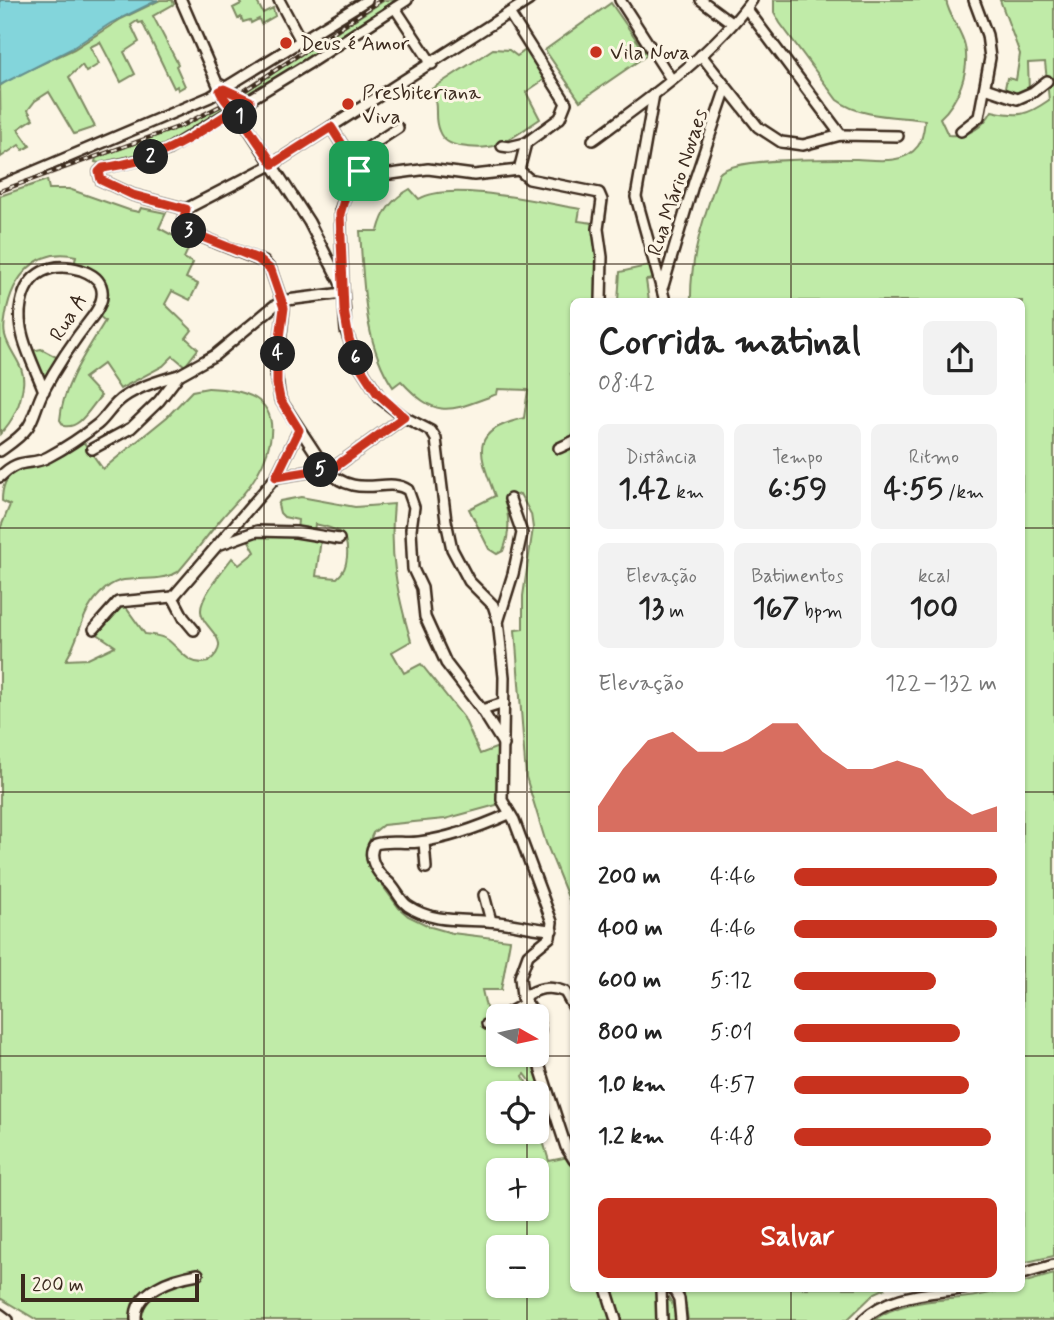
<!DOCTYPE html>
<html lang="pt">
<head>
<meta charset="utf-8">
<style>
  body { margin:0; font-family:Mynerve,sans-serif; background:#f2f2f2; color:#222; height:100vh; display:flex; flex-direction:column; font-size:26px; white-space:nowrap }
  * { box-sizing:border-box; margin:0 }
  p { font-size:23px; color:#767676 }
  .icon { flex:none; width:38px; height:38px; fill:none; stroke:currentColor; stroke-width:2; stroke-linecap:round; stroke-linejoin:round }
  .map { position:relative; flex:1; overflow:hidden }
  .drawer { position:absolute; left:570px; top:298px; width:455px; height:994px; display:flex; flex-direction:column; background:#fff; border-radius:10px; box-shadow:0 2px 5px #0004 }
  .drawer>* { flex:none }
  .needle { width:46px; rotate:99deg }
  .buttons { position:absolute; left:486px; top:1004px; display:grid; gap:14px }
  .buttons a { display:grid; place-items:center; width:63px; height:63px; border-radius:10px; background:#fff; box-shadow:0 2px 5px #0004; font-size:35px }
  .scale { position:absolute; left:21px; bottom:18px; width:178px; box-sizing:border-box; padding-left:7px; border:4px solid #3b2a1e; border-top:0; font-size:19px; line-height:24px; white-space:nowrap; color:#3b2a1e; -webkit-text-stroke:5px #fcf5e5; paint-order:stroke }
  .pin { position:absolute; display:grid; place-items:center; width:60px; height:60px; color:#fff; margin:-30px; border-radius:14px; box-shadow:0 4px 10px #0006 }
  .km { position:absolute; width:35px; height:35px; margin:-18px; border-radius:50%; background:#222; color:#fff; font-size:19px; line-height:35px; text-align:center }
  .round { display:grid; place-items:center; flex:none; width:74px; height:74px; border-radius:10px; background:#f2f2f2 }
  .head { display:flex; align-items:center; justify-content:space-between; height:119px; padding:0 28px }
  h1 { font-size:38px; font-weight:800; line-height:52px }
  .stats { display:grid; grid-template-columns:repeat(3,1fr); gap:10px; height:119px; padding:7px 28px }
  .stats div { display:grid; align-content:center; border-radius:10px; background:#f2f2f2; text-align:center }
  .stats b { font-size:30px; font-weight:800 }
  .stats small { font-size:19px; font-weight:400 }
  .stats p { font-size:19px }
  .chart { height:196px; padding:14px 28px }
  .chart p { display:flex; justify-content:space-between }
  .chart svg { width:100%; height:126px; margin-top:7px; fill:#c8321e; opacity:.7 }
  .primary-button { display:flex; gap:14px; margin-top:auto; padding:14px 28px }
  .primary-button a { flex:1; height:80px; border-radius:10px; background:#c8321e; color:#fff; font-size:28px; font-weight:800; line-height:80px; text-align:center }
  ul { padding:0 28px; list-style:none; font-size:23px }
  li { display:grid; grid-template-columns:112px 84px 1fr; align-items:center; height:52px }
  li i { height:18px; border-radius:9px; background:#c8321e }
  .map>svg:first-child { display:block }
  .green { fill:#c0eba8; stroke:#7e8a63; stroke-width:2; fill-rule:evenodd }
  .water { fill:#83d5db; stroke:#66918f; stroke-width:2 }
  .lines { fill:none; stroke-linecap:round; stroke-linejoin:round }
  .minor-casing { stroke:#3b2a1e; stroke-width:14 }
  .minor { stroke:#fcf5e5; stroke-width:9 }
  .rail-casing { stroke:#3b2a1e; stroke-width:4.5 }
  .rail { stroke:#fcf5e5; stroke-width:2; stroke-dasharray:5; stroke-linecap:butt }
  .route-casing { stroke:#fff; stroke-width:14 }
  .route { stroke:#c8321e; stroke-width:9 }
  .grid { fill:none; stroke:#3b2a1e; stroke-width:2; stroke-opacity:0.55 }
  .poi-dot { fill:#c8321e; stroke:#fcf5e5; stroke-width:2.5 }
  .labels { text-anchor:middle; stroke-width:6; stroke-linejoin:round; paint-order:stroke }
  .poi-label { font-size:21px; fill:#3b2a1e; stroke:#fcf5e5; text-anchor:start }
  .street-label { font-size:21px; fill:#3b2a1e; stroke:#fcf5e5 }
</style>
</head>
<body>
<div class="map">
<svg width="1054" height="1320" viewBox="0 0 1054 1320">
  <rect width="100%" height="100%" fill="#fcf5e5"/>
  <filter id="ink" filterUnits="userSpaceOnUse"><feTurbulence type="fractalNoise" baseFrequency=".0143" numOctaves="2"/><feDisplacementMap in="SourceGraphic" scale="14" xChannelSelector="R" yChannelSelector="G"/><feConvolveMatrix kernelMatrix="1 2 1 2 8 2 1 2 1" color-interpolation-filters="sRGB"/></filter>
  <g filter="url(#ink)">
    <g class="green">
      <polygon points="160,0 172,0 174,4 153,16 178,64 176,66 185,86 178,90 177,86 174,88 142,22 139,23 137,21 131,25 139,42 124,52 135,74 121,82 100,42 90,47 99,64 86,72 82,65 69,77 95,127 74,134 49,92 35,101 28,110 33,119 18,129 30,146 23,150 19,145 1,157 0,86 9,79 74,49 121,19"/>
      <polygon points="239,0 256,0 263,13 273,8 275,16 261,24 259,19 251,23 250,20 243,22 241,17 238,19 233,8 241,4"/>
      <polygon points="385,0 398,0 257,91 249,95 241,94"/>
      <path d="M774,0H946C949,17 962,31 965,46C970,71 958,102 940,118L948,135C968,137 982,129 992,111C1019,117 1026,116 1049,100L1045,62L1028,63L1029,90L1018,95L1004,93L1007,78L1016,80L1020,54L1000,0H1054V1256L1022,1263V301H691C690,257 704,215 719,174C731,157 833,159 857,159C876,160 904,165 918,146C923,139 924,128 925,120C896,116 861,118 837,100L780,23L774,12Z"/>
      <polygon points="611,3 647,55 580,101 545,50"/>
      <path d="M493,49L509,50L517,56L526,50L545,79L526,92L540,119C509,139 500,153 460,146C450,144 443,141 439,131C432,115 441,106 430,90Z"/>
      <path d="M223,105L228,109C200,126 127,173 95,162L96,158L183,126Z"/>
      <path d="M47,180L49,189H69L129,210L139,212L141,208L166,213L159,228L190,245L184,258L193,263L186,278L198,284L190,300L172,291L165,304L192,330L186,338L198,349L185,366L173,356L163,366L120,389L103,364L84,378L101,396C90,407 81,429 64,426L60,420C63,384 87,351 105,321L97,314L104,288L74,266L76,256C37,247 12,277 6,314C5,320 3,328 5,335C9,353 26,365 23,385C21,403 13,421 0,434V196Z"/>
      <path d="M410,189L419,199C449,180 544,203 580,209L578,221L593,223L597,255V301H574V373L571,374L574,385V912L546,843L526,777L515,630L523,629V596L533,528L531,514L520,494L504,500C510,517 510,534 503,551L497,554L489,549L469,509L495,496C478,450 469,432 524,418L528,390L498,389L497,394C450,411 438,421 401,381L393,387C363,343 364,283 360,231H378C383,211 392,199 410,189Z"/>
      <polygon points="651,265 654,279 646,280 649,301 618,301 620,272"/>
      <polygon points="41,349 60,359 49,383 44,380 32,351"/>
      <path d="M208,388C224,389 241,390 255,398C286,417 266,463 250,485C242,497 231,507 222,518C207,536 193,555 178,572C161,581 142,578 124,580C116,581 111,584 105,589C78,613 83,633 66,660L88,659L115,646L96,633L118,607L124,605L145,634C153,635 161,635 168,640C181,650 189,667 208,662C237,639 200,629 201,610C201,596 223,570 232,558L239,565L255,552L248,539L264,535L321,539L316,576L337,578C344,572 346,566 347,557C349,532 338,529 315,524L314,532L297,530L298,520L284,517L280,513L278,505L280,501L301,497L355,507L394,504C389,555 397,593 411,641L392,652L404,673L421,664L464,718L480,754L501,746L500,804L445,819L383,825L373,833L368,844L367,852L374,874L399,908L408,916L431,927L452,933L510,940L501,990H482L490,1025L499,1021V1055H532L549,1102L540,1094L525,1074L523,1076L532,1094H499V1132H537V1121L549,1161L568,1157L574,1166V1288H600L611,1320H37L0,1298V529L10,505L2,501C2,487 5,478 17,470L82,440L103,469L167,417L192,391ZM499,1171H537V1209H499ZM499,1248H537V1286H499Z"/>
      <path d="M1054,1274V1320H874C902,1300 936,1301 968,1297C987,1295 1003,1288 1022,1288V1283Z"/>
      <polygon points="609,1288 662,1288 672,1303 677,1320 620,1320"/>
      <polygon points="681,1288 886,1288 875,1293 847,1320 688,1320 684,1294"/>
    </g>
    <polygon class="water" points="0,0 158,0 111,23 71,49 0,85"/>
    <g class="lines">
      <g class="minor-casing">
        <g id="minor">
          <polyline points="181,0 224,99 243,120 309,222 343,288 346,331 359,365 381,399 404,417 431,431 436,439 446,521 452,549 469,581 493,605 498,620 504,677 502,800 514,820 552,922 550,937 528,955 520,977 522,997 537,1017"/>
          <polyline points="279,0 301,41"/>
          <polyline points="620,0 671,79"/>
          <polyline points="701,0 732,23"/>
          <polyline points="395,8 432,64"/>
          <polyline points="746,8 841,135"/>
          <polyline points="509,13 566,103 560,118 526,143 519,170"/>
          <polyline points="701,55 758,127 781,142 803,145 841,135 898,136"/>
          <polyline points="221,85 228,92 250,101"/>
          <polyline points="985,88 1017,99 1033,92 1047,81"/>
          <polyline points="654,94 636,197 665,301"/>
          <polyline points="331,127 359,171"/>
          <polyline points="961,131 979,117 990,58 987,35 974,0"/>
          <path d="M593,140C647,100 712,55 752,0"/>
          <polyline points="502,146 509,147 526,143"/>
          <polyline points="352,158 398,128"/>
          <polyline points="359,171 391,174 428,169 474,175 519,170 529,179 599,193 602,200 598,229 602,257 601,301"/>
          <polyline points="0,186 210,97 367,0"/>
          <path d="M186,209L183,222L190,232L264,262L271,270L284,308L276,374L280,399L326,469C357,502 387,475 408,490L414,507L411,529L413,569L422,588L425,617L446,663L482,710L504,745"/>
          <polyline points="186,209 133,195 101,180 99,172 103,168 140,160 167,150 308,64 407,0"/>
          <polyline points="186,209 273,164 529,0"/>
          <polyline points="663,286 694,182 726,88"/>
          <polyline points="343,287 340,211 345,197 359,171"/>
          <polyline points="559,448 574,441"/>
          <polyline points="92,449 131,428 159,401 179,375 215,355 274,306 287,300 343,293"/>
          <path d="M0,451C10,444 21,437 28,427C35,416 37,403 43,392C57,365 74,340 93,316C99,308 105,297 101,286C98,277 89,273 81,270C52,261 27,272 21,304C15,333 34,364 44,391"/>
          <polyline points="328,472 404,417"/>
          <path d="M0,477C20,456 30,467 48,457C65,448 83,436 98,424C107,416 113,404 124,397C140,386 160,380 179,375"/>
          <polyline points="276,477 326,469"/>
          <polyline points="221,544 257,531 296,532 339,539"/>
          <polyline points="173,597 184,618 194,630"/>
          <polyline points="499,619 513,574 522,533 510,499"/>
          <polyline points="94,629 118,602 173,597 276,477 299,430"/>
          <polyline points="482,710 504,703"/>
          <path d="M509,814C480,827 451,838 419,842C404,844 389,840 375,844C366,856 377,873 387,881C396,888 399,900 408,906C436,925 467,918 498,922C517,924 533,929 552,930"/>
          <polyline points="424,842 426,868"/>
          <polyline points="484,895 491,921"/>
          <path d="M522,998C538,988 548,985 565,992L574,1008"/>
          <polyline points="501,1017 526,1003"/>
          <polyline points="537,1018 540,1030 537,1045"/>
          <polyline points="487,1024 499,1018"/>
          <polyline points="536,1055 566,1147 574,1160"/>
          <polyline points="1022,1274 1054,1265"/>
          <polyline points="606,1288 616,1320"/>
          <polyline points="661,1288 662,1320"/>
          <polyline points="673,1288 679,1299 681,1320"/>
          <polyline points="0,1314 8,1320"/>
          <path d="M136,1320C134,1290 174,1278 198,1274"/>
          <path d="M863,1320C890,1293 931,1294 966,1288"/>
        </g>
      </g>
      <use href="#minor" class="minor"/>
      <g class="rail-casing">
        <polyline id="rail" points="0,191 181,126 226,103 381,0"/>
      </g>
      <use href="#rail" class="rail"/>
    </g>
  </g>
  <g class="lines" filter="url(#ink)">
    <g class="route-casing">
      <path id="route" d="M359,171L331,127L273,164L243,120C235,110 225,103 220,91L224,89L250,101C217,119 186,144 150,157C135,163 119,165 103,168L99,172L101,180L133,195L186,209L183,222L190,232L258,259L271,270L284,308L277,360V384L280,399L299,430L276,477L326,469L328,472L404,417L377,393L359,365L349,339L344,310L340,214L345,197L359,171"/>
    </g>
    <use href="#route" class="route"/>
  </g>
  <path class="grid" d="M264,0V1320M527,0V1017M791,0V301M0,264H1054M0,528H574M1022,528H1054M0,792H574M1022,792H1054M527,1055V1094M0,1056H574M1022,1056H1054M527,1132V1171M527,1209V1248M527,1286V1320M791,1288V1320"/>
  <g class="poi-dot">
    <circle cx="286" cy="43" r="7"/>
    <circle cx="596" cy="52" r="7"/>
    <circle cx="348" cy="104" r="7"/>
  </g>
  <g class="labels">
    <g class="poi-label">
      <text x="300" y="50">Deus é Amor</text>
      <text x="610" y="59">Vila Nova</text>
      <text x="362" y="99">Presbiteriana<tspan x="362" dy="24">Viva</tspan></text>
    </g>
    <g class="street-label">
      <text transform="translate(677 182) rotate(-72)" y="7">Rua Mário Novaes</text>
      <text transform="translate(68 317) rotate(-58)" y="7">Rua A</text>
    </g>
  </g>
</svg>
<div class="buttons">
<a><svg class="needle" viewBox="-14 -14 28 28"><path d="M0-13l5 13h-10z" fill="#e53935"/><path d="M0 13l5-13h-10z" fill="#767676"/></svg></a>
<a><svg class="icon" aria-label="locate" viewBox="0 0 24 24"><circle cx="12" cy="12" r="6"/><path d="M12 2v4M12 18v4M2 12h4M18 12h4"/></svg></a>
<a>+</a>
<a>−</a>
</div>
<div class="scale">200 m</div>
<div class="pin" style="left:359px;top:171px;background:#1e9e55"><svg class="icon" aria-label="arrive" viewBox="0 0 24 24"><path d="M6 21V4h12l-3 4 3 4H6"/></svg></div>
<b class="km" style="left:240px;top:117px">1</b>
<b class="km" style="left:151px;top:157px">2</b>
<b class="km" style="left:189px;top:231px">3</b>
<b class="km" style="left:278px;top:354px">4</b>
<b class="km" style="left:321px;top:470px">5</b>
<b class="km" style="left:356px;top:358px">6</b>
<section class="drawer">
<div class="head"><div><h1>Corrida matinal</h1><p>08:42</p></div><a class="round"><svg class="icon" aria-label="share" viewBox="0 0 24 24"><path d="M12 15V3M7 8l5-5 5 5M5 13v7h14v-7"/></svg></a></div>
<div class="stats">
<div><p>Distância</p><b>1.42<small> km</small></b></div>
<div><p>Tempo</p><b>6:59</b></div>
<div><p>Ritmo</p><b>4:55<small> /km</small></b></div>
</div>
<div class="stats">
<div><p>Elevação</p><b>13<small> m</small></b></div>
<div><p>Batimentos</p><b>167<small> bpm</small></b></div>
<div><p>kcal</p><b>100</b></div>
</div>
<div class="chart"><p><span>Elevação</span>122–132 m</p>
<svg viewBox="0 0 160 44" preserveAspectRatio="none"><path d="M0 44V35L10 22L20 12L30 9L40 16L50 16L60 12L70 6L80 6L90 16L100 22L110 22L120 19L130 22L140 32L150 38L160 35V44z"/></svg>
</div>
<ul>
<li><b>200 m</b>4:46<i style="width:100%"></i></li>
<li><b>400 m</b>4:46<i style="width:100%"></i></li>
<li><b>600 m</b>5:12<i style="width:70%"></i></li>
<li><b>800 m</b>5:01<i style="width:82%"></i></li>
<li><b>1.0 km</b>4:57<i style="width:86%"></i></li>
<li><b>1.2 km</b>4:48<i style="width:97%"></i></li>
</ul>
<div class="primary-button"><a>Salvar</a></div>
</section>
</div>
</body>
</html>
